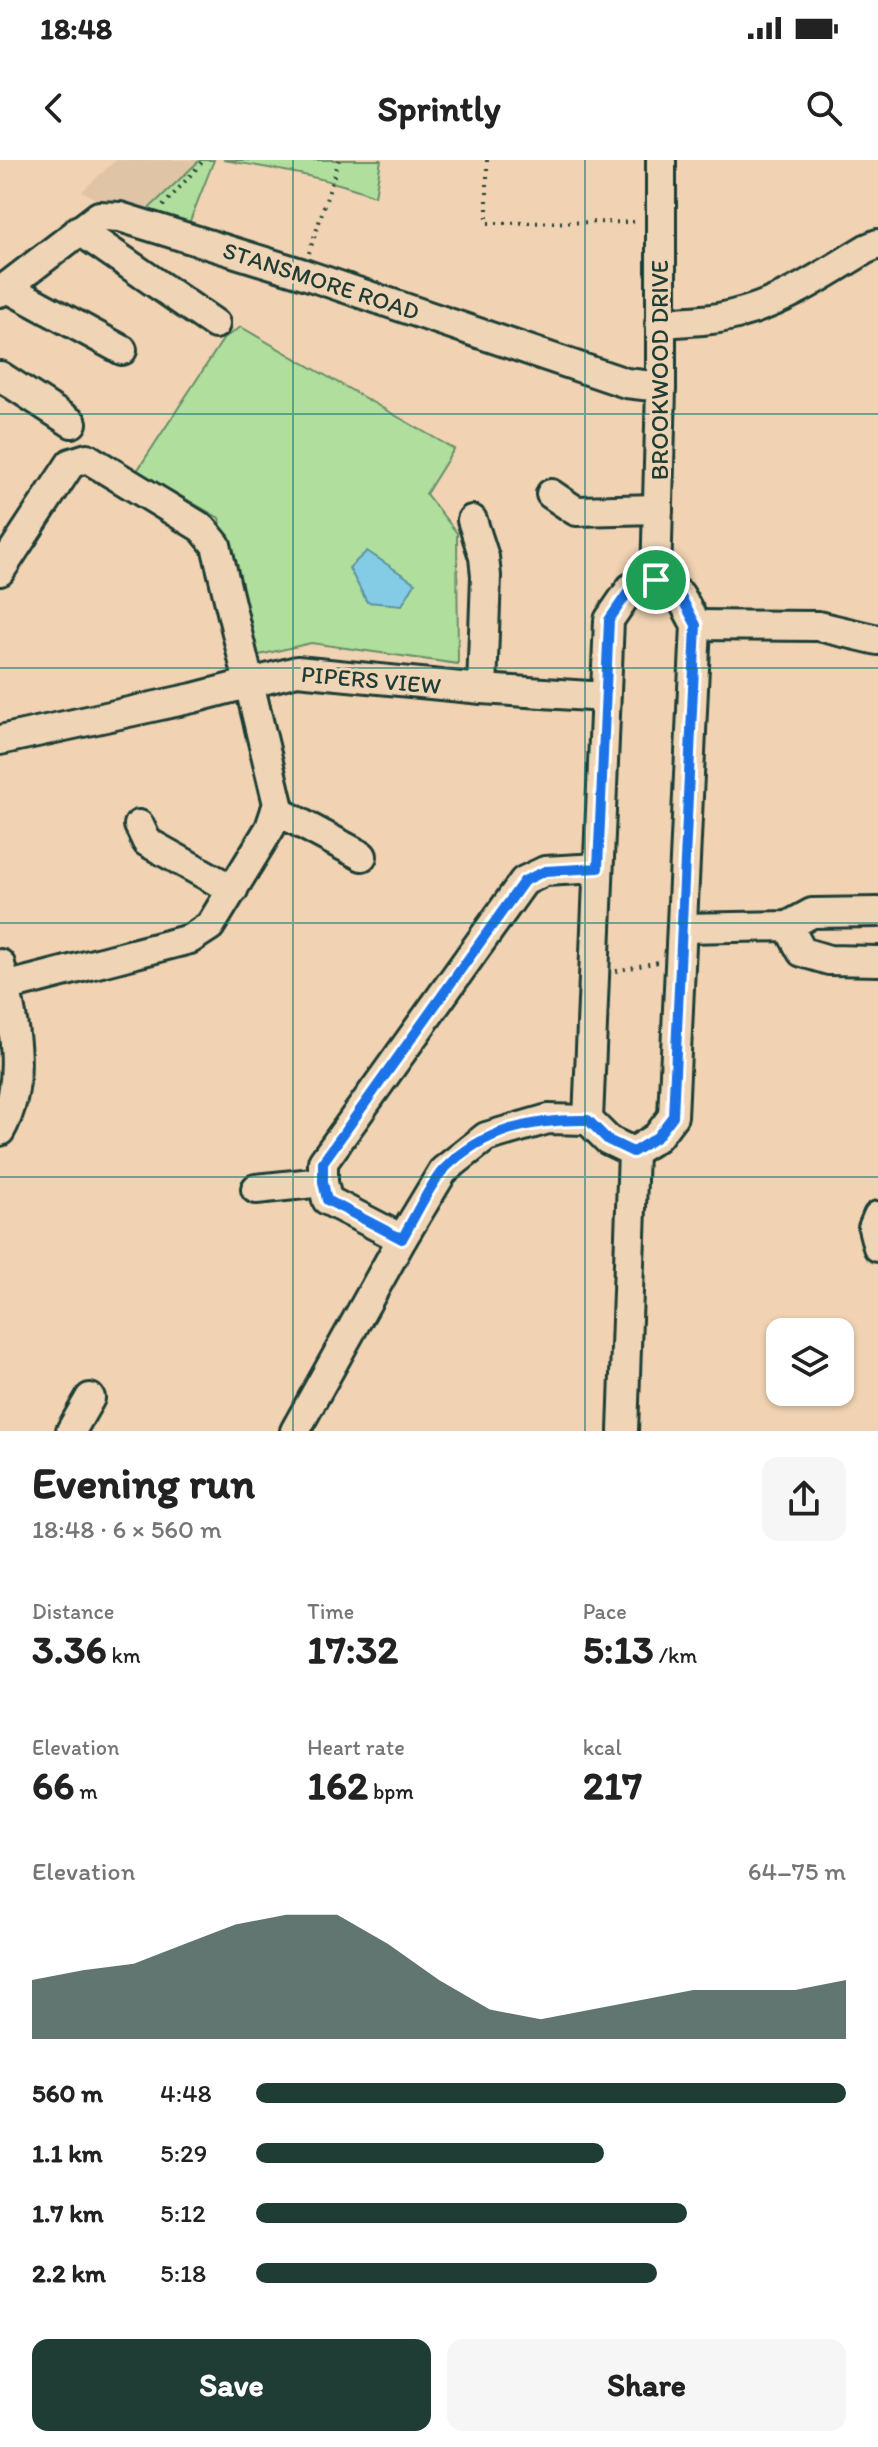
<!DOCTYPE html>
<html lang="en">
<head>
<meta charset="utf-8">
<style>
  body { margin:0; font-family:Itim,sans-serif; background:#f6f6f6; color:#222; height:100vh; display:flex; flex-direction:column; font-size:30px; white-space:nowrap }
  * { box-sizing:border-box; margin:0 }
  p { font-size:26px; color:#767676 }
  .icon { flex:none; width:44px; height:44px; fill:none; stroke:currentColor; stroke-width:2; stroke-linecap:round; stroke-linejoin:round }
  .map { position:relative; height:1271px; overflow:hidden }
  .sheet { display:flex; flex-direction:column; background:#fff; flex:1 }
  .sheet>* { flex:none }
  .buttons { position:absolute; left:766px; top:1158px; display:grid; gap:16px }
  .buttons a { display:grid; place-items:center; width:88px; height:88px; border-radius:16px; background:#fff; box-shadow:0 2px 6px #0004; font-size:40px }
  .pin { position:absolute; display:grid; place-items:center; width:68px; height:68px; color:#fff; margin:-34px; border:4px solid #fff; border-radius:50%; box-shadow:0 2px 8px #0007 }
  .round { display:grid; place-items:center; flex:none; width:84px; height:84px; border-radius:16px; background:#f6f6f6 }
  .headline { display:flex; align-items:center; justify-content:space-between; height:136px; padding:0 32px }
  h1 { font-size:44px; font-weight:700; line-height:60px }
  .figures { display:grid; grid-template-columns:repeat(3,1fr); gap:12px; height:136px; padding:8px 32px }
  .figures div { display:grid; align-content:center }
  .figures b { font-size:40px; font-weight:700 }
  .figures small { font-size:22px; font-weight:400 }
  .figures p { font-size:22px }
  .chart { height:224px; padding:16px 32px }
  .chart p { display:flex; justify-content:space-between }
  .chart svg { width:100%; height:144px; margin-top:8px; fill:#1f3d34; opacity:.7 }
  .primary-button { display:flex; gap:16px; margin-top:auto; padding:16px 32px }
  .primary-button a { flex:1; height:92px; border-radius:16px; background:#1f3d34; color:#fff; font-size:32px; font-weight:700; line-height:92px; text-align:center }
  .primary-button a+a { background:#f6f6f6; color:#222 }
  ul { padding:0 32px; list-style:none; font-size:26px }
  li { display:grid; grid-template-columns:128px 96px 1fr; align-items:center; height:60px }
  li i { height:20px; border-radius:10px; background:#1f3d34 }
  .status { display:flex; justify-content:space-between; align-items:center; height:56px; padding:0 40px; background:#fff; direction:ltr }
  .status svg { height:22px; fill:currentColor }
  header { display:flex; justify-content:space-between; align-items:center; height:104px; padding:0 32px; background:#fff; font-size:36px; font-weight:700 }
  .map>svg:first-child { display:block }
  .built { fill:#e0c4a6 }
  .green { fill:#afde9d; stroke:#678e68; stroke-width:2 }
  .water { fill:#84cce5; stroke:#5c939e; stroke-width:2 }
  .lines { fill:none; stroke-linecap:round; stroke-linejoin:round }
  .minor-casing { stroke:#1f3d34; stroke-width:34 }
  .path { stroke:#1f3d34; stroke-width:4; stroke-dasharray:2 6; stroke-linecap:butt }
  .minor { stroke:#efd5b6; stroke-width:28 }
  .route-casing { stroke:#fff; stroke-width:16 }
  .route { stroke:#1a73e8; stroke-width:10 }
  .grid { fill:none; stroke:#0f766e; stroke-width:2; stroke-opacity:0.55 }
  .labels { text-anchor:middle; stroke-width:6; stroke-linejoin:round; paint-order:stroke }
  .street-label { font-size:24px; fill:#1f3d34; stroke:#efd5b6 }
</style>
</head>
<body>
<div class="status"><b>18:48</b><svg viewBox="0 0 49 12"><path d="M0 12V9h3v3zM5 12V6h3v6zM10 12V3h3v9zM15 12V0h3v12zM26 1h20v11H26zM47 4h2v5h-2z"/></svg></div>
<header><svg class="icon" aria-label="back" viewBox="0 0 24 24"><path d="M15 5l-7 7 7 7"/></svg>Sprintly<svg class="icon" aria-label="search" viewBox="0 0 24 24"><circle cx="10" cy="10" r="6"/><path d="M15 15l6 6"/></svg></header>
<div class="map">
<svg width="878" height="1271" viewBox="0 0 878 1271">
  <rect width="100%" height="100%" fill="#f1d3b3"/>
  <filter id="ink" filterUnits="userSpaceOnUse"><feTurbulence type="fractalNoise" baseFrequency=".0125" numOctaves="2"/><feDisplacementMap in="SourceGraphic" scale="16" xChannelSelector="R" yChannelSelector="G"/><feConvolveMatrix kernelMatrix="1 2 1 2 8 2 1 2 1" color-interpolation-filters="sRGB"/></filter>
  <g filter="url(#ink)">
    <polygon class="built" points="116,0 200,0 141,56 121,54 82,31"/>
    <g class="green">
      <polygon points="200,0 214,0 186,71 141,56"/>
      <path d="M223,0H381L375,36C326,17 276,9 223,0Z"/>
      <polygon points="241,167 454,289 426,334 457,373 458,504 311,483 255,496 219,358 137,311 224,178"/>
    </g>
    <polygon class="water" points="367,391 415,423 402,445 367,442 349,408"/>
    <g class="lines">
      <g class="minor-casing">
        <g id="minor">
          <polyline points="79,70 215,164"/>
          <polyline points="6,127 122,190"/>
          <polyline points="0,132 99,56 120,57 301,113 626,223 661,227"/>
          <path d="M660,163C687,161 714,161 740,153C786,141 826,113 866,89L878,84"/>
          <polyline points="0,216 72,263"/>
          <polyline points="551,334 576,351 658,349"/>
          <polyline points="472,360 484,397 486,416 482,529"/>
          <polyline points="0,411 71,303 87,298 202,368 216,385 278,644 270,668 210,766 190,779 5,827"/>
          <polyline points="656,420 661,227 661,0"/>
          <polyline points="696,465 818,466 878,480"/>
          <polyline points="0,580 193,538 297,511 482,529 605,537"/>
          <polyline points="276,650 362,696"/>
          <polyline points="139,665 147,682 233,730"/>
          <polyline points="788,766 802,792 829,800 878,801"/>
          <polyline points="683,768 788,766 812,753 878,752"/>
          <path d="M0,804C13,857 28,921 0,971"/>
          <polyline points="633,992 608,980 588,960 609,460 631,428 656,420"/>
          <polyline points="633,992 657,977 673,956 696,465 680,435 656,420"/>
          <polyline points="256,1029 323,1022"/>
          <polyline points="878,1056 873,1068 878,1087"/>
          <polyline points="402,1079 327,1040 323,1022 323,1002 524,721 545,711 598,708"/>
          <polyline points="71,1271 90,1238"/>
          <polyline points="295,1271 402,1079 443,1011 486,977 548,959 588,960"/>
          <polyline points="623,1271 633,992"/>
        </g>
      </g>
      <g class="path">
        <polyline points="487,0 487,63 638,62"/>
        <polyline points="163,46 204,0"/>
        <polyline points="309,93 339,0"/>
        <polyline points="616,811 658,802"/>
      </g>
      <use href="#minor" class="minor"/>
    </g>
  </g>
  <g class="lines" filter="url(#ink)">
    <g class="route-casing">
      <path id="route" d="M656,420L680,435L696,465L673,956L657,977L633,992L608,980L588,960C533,959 484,969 444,1009C430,1024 413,1060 402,1079L327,1040L323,1022V1002L524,721L545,711L598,708L609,460L631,428Z"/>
    </g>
    <use href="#route" class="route"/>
  </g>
  <path class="grid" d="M293,0V1271M585,0V1271M0,254H878M0,508H878M0,763H878M0,1017H878"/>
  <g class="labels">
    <g class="street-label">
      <text transform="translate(321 121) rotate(18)" y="8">STANSMORE ROAD</text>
      <text transform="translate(660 210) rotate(-90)" y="8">BROOKWOOD DRIVE</text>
      <text transform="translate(371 520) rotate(5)" y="8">PIPERS VIEW</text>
    </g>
  </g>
</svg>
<div class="buttons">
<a><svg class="icon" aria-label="layers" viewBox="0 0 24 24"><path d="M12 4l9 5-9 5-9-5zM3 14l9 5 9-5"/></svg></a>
</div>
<div class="pin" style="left:656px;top:420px;background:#1e9e55"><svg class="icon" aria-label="arrive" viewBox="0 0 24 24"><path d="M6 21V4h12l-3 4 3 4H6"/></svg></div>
</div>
<section class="sheet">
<div class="headline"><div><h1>Evening run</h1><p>18:48 · 6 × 560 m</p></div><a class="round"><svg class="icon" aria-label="share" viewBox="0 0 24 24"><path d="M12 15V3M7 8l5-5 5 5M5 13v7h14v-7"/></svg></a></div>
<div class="figures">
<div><p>Distance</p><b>3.36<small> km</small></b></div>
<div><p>Time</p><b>17:32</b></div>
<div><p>Pace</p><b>5:13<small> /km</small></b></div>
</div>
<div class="figures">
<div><p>Elevation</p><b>66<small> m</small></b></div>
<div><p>Heart rate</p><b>162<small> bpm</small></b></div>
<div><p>kcal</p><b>217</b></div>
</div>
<div class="chart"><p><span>Elevation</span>64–75 m</p>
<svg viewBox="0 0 160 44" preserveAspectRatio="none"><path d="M0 44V26L10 23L20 21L30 15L40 9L50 6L60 6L70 15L80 26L90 35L100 38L110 35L120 32L130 29L140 29L150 29L160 26V44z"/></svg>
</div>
<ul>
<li><b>560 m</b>4:48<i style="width:100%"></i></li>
<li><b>1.1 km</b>5:29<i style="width:59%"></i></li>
<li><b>1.7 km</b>5:12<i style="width:73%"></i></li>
<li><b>2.2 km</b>5:18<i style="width:68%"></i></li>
</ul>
<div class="primary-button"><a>Save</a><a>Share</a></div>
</section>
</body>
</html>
